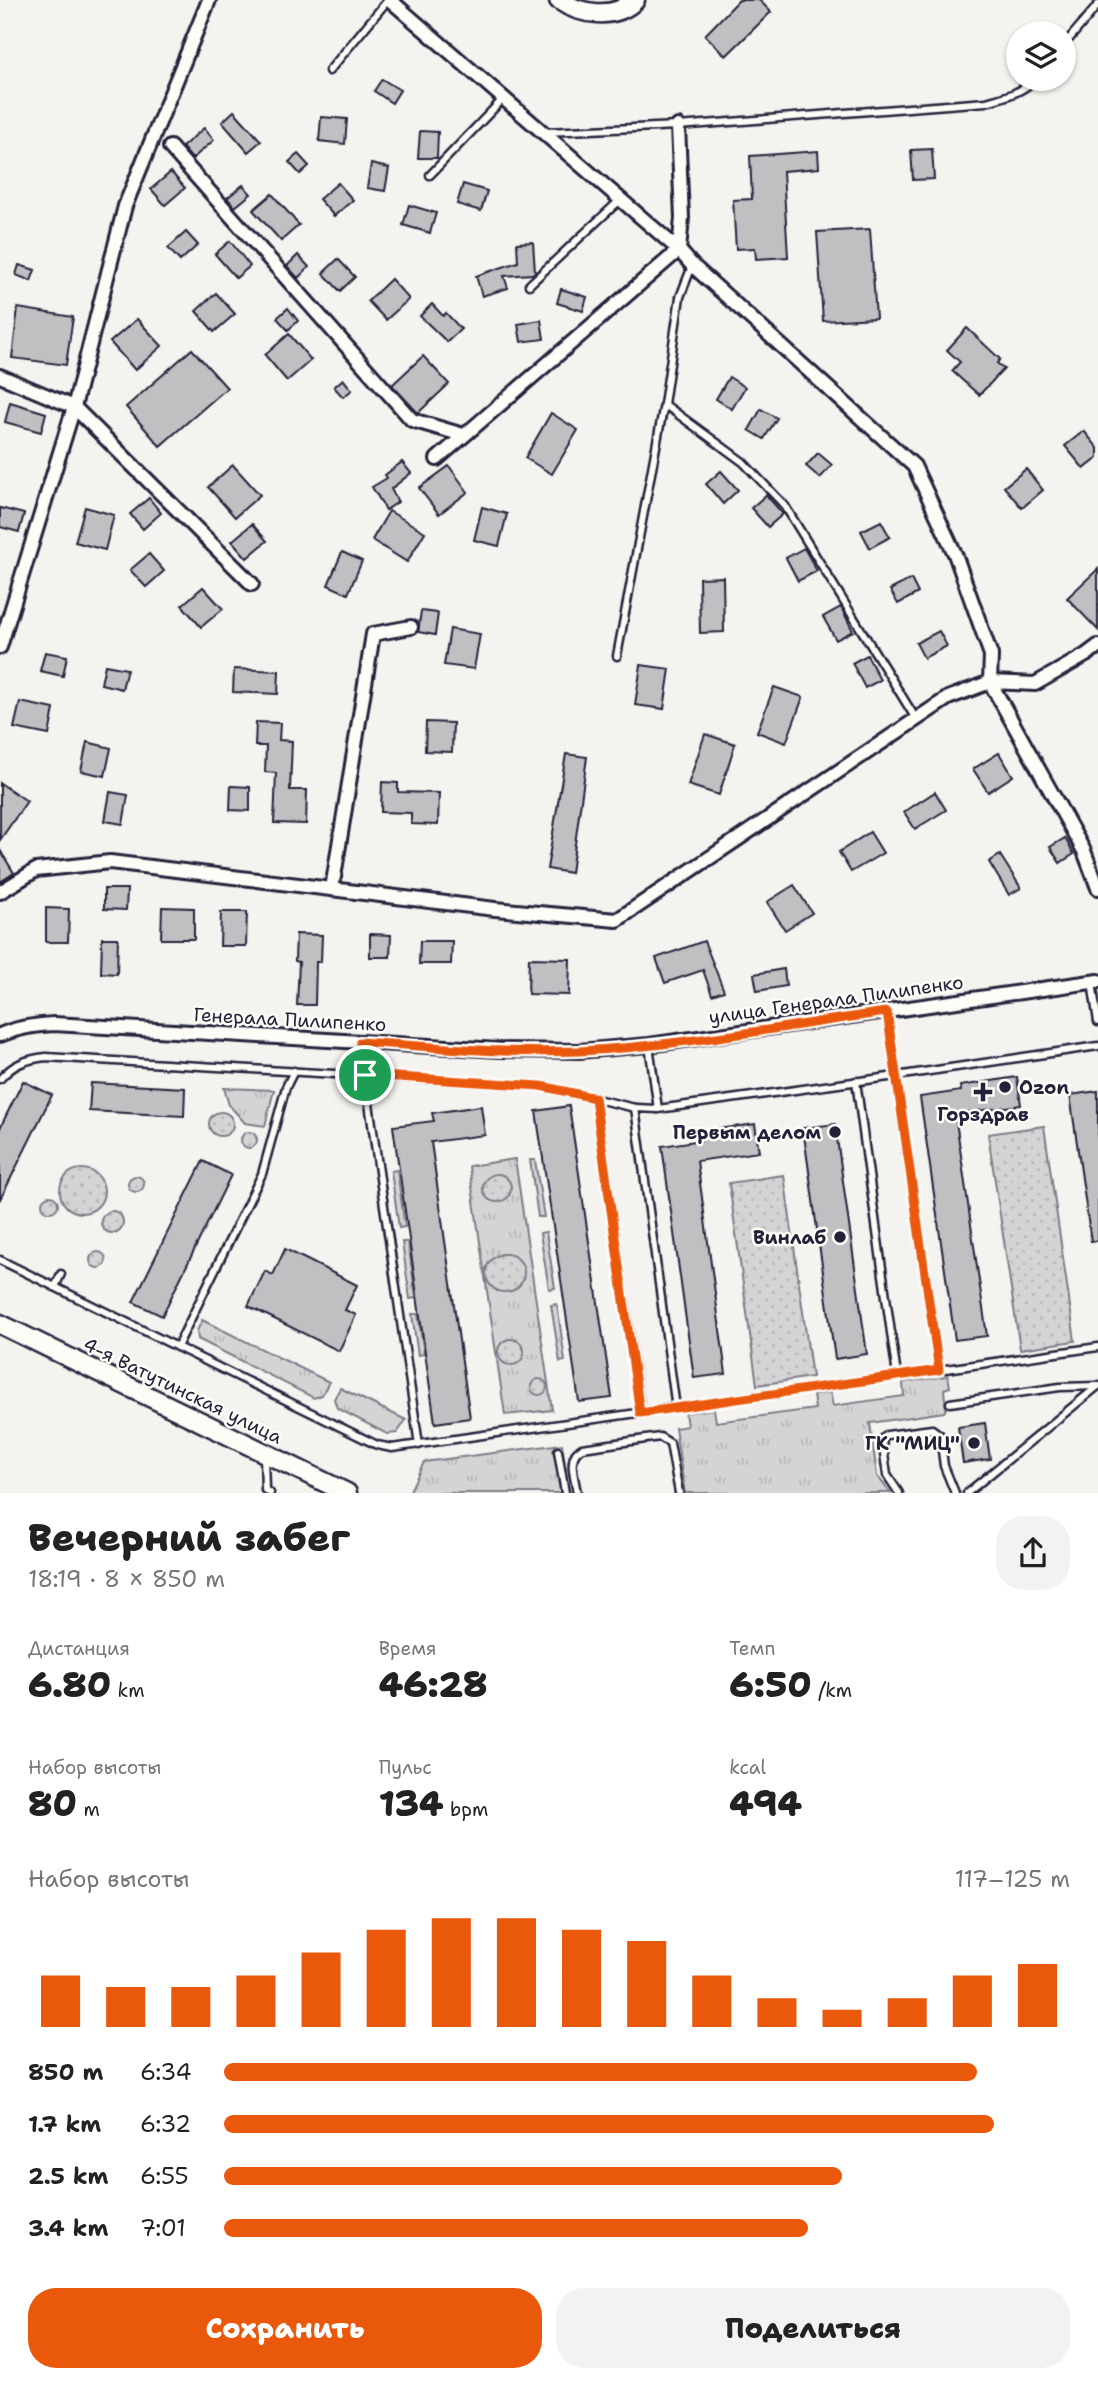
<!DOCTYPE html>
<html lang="ru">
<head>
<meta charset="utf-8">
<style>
  body { margin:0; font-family:"Shantell Sans",sans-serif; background:#f2f2f2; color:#222; height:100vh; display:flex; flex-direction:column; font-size:26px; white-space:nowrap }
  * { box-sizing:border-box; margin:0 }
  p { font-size:23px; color:#767676 }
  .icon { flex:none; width:38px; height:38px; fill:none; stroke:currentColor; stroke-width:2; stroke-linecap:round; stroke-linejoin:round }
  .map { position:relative; height:1493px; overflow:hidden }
  .side { display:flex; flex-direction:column; background:#fff; flex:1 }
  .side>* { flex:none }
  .controls { position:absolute; left:1006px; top:21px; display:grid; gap:14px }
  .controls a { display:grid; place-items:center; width:70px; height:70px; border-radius:50%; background:#fff; box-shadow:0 2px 5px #0004; font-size:35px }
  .pin { position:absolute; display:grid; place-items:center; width:60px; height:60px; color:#fff; margin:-30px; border:4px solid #fff; border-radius:50%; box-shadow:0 2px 7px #0007 }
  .round { display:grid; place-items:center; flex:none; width:74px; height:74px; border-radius:28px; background:#f2f2f2 }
  .summary { display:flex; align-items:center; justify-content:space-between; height:119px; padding:0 28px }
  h1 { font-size:38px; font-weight:800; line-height:52px }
  .metrics { display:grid; grid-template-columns:repeat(3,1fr); gap:10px; height:119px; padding:7px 28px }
  .metrics div { display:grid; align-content:center }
  .metrics b { font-size:35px; font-weight:800 }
  .metrics small { font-size:19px; font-weight:400 }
  .metrics p { font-size:19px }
  .chart { height:196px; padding:14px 28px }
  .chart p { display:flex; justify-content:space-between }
  .chart svg { width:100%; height:126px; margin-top:7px; stroke:#ea580c; stroke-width:6 }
  .button { display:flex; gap:14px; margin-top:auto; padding:14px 28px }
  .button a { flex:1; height:80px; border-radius:28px; background:#ea580c; color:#fff; font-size:28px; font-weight:800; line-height:80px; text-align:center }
  .button a+a { background:#f2f2f2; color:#222 }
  ul { padding:0 28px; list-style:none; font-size:23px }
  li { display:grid; grid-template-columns:112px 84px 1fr; align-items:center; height:52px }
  li i { height:18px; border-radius:9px; background:#ea580c }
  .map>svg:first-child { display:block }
  .grass { fill:url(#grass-tufts); stroke:#7c7b88; stroke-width:2; fill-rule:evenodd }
  .park { fill:url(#park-dots); stroke:#7c7b88; stroke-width:2 }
  .building { fill:#c0bfc2; stroke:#22223b; stroke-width:2 }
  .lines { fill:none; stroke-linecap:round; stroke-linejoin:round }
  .lane-casing { stroke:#22223b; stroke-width:11 }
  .street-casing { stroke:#22223b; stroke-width:18 }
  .secondary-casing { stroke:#22223b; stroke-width:23 }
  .lane { stroke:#fdfcf7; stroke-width:6 }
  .street { stroke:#fdfcf7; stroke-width:12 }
  .secondary { stroke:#fdfcf7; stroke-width:18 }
  .route-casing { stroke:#fff; stroke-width:14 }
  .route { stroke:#ea580c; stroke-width:9 }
  .poi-dot { fill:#22223b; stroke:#fdfcf7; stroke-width:2.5 }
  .labels { text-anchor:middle; stroke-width:5; stroke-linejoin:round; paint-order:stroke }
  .street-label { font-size:19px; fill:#22223b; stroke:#fdfcf7 }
  .poi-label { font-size:19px; font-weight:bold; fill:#22223b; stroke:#fdfcf7; text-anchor:end }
</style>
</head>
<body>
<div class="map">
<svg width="1098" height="1493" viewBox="0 0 1098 1493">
  <defs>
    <pattern id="grass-tufts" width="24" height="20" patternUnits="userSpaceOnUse" patternTransform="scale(1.75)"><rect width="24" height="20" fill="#d5d4d5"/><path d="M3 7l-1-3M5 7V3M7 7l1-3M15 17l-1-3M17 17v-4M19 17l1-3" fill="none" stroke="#b7b6b8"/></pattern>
    <pattern id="park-dots" width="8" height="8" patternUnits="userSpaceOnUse" patternTransform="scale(1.75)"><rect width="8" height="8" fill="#d5d4d5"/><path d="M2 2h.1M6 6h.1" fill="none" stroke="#b7b6b8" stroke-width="1.8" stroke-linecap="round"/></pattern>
  </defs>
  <rect width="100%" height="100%" fill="#f4f3ef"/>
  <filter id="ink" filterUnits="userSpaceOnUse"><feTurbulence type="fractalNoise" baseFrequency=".0143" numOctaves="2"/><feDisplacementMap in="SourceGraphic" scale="14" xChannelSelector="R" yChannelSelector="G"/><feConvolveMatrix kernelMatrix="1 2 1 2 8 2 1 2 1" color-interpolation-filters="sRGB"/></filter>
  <g filter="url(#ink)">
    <g class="grass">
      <polygon points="224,1088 274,1090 265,1126 245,1123 229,1105"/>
      <path d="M515,1159L552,1410L505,1415L469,1166ZM497,1174C509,1177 513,1187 507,1197L490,1200C477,1189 485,1180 497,1174ZM503,1254L515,1257L523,1266L497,1291L488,1282L486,1270L497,1256Z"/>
      <polygon points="530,1160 535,1160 544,1217 538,1217"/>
      <polygon points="397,1170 405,1227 399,1228 391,1171"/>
      <polygon points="546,1232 555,1288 549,1289 540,1233"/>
      <polygon points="408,1242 416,1298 410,1299 402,1242"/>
      <polygon points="557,1304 565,1361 560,1362 551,1305"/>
      <polygon points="412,1314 418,1314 424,1354 418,1355"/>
      <polygon points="202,1320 329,1382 322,1395 314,1398 198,1339 197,1331"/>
      <polygon points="948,1376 950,1387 944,1389 946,1409 944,1412 870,1423 877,1476 891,1493 685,1493 675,1428 687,1426 685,1413 714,1409 716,1422 815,1409 813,1395 830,1392 833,1406 904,1396 903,1382"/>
      <polygon points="340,1388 406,1420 397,1433 387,1434 337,1408 334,1399"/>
      <polygon points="562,1444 568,1488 562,1493 409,1493 424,1462"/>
    </g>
    <g class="park">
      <circle cx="221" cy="1124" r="12"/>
      <polygon points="1044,1126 1075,1341 1020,1349 988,1134"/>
      <circle cx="249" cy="1140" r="8"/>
      <circle cx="82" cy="1191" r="22"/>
      <circle cx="497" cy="1188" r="14"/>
      <polygon points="784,1175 812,1377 757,1385 729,1183"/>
      <circle cx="136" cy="1184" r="8"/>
      <circle cx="50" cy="1204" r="8"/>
      <circle cx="112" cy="1222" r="11"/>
      <circle cx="98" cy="1260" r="8"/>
      <circle cx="505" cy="1273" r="19"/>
      <circle cx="511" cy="1352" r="13"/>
      <circle cx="539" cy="1387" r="8"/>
    </g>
    <g class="building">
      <polygon points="739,0 759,0 771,12 726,56 705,35"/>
      <polygon points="382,79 400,90 392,103 374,91"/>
      <polygon points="234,111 261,141 248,152 222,122"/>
      <polygon points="321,117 347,119 345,144 319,141"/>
      <polygon points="204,128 214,140 192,159 182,147"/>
      <polygon points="420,131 438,132 437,158 418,158"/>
      <polygon points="932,149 934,179 913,180 911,150"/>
      <polygon points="818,151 819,168 783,171 788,257 756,259 755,248 736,249 733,200 752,199 750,156"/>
      <polygon points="298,154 309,166 300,174 289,162"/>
      <polygon points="371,164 389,168 385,191 367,188"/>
      <polygon points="171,172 185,188 165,205 151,189"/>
      <polygon points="338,183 353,200 334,216 319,199"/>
      <polygon points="463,184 487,191 481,211 457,204"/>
      <polygon points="243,185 251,194 235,207 227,198"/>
      <polygon points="272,194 299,225 281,241 253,210"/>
      <polygon points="409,205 436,213 430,233 403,225"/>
      <polygon points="870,229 876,318 823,321 817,232"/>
      <polygon points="186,232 198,245 180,261 168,248"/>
      <polygon points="230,241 250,266 236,278 215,254"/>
      <polygon points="533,242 535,272 532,274 504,276 508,288 482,296 476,276 518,262 517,243"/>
      <polygon points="298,255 309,267 298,278 287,266"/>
      <polygon points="338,259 355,277 340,291 323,273"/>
      <polygon points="19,265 35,270 31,281 16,275"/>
      <polygon points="391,279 409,299 386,320 368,301"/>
      <polygon points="561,289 587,297 583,311 557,303"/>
      <polygon points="216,293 235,314 214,332 196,311"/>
      <polygon points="432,304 443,316 446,313 461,329 447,342 420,316"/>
      <polygon points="18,308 73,317 66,365 12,358"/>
      <polygon points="288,308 298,321 288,330 277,318"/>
      <polygon points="137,319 162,346 135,370 110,342"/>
      <polygon points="541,320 544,339 521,342 518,324"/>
      <polygon points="967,328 1000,359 997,363 1004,369 979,395 952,371 960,362 947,350"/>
      <polygon points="289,334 311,360 287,381 265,355"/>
      <polygon points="192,349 227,388 160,446 126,407"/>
      <polygon points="423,356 449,384 418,413 392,385"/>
      <polygon points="729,377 745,387 732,409 716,399"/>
      <polygon points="343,379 352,390 343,397 334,387"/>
      <polygon points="10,402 46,413 41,432 5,422"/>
      <polygon points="761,409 777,418 764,439 749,430"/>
      <polygon points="551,413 578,430 552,474 525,458"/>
      <polygon points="1084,431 1098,448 1098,458 1084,469 1065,446"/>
      <polygon points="818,453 832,465 820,478 806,466"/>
      <polygon points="402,462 411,473 391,489 398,502 386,510 372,487 387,478 385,475"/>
      <polygon points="233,465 260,495 235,517 208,487"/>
      <polygon points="449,466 468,492 439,514 419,488"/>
      <polygon points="1026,469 1043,490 1022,508 1004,487"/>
      <polygon points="721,471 738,490 723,504 706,484"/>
      <polygon points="766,495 783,514 768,527 751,508"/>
      <polygon points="149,498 161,513 143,529 130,514"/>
      <polygon points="85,507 114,515 105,550 75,542"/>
      <polygon points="482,507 507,514 499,546 474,540"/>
      <polygon points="0,508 24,514 19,532 0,527"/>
      <polygon points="389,511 425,532 407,562 372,540"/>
      <polygon points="881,521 890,537 870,548 861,531"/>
      <polygon points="252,524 267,541 247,558 232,541"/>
      <polygon points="804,548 817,571 798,581 786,558"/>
      <polygon points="342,552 362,561 348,594 328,585"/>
      <polygon points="149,554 164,571 146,587 130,570"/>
      <polygon points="1098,569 1098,630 1067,598"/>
      <polygon points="723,577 724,632 700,633 699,578"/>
      <polygon points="911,579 918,593 898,604 890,590"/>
      <polygon points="203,587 223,609 201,627 182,605"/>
      <polygon points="841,607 853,631 836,640 823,617"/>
      <polygon points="421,611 438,613 435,635 418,632"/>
      <polygon points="450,629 480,634 474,669 444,665"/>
      <polygon points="939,631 947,646 924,658 916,643"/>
      <polygon points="45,652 67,656 63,676 40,671"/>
      <polygon points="867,655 880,680 865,688 852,663"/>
      <polygon points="105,665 127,669 122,689 101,684"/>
      <polygon points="641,665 670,669 664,709 635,705"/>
      <polygon points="234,669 279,671 278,694 233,692"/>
      <polygon points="774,687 803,697 786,743 757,732"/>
      <polygon points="20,702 54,709 49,735 14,728"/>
      <polygon points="256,722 280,723 279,740 292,741 290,790 307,790 306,824 274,823 276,773 265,772 266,746 255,746"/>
      <polygon points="426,722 453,723 452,752 425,751"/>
      <polygon points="705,734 735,744 719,795 688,785"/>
      <polygon points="87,742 111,748 105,776 81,771"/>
      <polygon points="999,753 1013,776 988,792 973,769"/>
      <polygon points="566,754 587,757 571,873 547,869"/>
      <polygon points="382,782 398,783 398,792 439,793 438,825 411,824 411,813 381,812"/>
      <polygon points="0,783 27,801 0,840"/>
      <polygon points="231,786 250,787 250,811 230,810"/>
      <polygon points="110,792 128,795 123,824 105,821"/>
      <polygon points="935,792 946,810 915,829 904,812"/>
      <polygon points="870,832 883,853 851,872 839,852"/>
      <polygon points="1065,838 1074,854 1060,863 1050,847"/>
      <polygon points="0,850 14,873 0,882"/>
      <polygon points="1000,855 1021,888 1009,895 989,862"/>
      <polygon points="794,885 812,913 785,930 767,902"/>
      <polygon points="104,889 127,889 126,910 104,909"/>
      <polygon points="162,907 194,908 194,939 161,939"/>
      <polygon points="46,908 69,909 68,942 46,942"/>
      <polygon points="221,912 247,912 246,946 220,946"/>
      <polygon points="296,934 322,935 321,962 316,962 315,1005 297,1005 299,962 295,961"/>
      <polygon points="370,934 391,935 390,957 370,957"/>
      <polygon points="102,938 118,938 117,974 101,973"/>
      <polygon points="420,941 452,941 451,964 419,964"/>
      <polygon points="704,941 724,991 712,995 703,970 665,983 656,958"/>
      <polygon points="529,958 570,959 569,995 528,994"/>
      <polygon points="784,969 786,986 757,991 754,974"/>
      <polygon points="1017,1077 1021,1105 955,1114 987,1336 955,1340 920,1097 961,1091 960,1086"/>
      <polygon points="23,1081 52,1095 0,1200 0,1128"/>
      <polygon points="91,1083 185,1088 184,1116 89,1111"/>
      <polygon points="1098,1091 1098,1241 1091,1241 1070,1095"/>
      <polygon points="481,1106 485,1135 431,1142 470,1418 435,1423 393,1126 434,1121 432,1113"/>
      <polygon points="569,1106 612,1398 579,1402 536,1111"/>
      <polygon points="755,1124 759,1152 697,1161 726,1374 694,1378 662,1146 702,1140 701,1131"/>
      <polygon points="835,1124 867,1354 835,1359 803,1128"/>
      <polygon points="203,1161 231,1175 162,1316 133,1302"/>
      <polygon points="285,1249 357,1285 345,1310 356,1315 339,1351 248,1306 265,1271 273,1275"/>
      <polygon points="985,1423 990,1459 963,1463 958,1427"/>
    </g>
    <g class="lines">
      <g class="lane-casing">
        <g id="lane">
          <polyline points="1064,45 1098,5"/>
          <polyline points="329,71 388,0"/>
          <path d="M546,132L678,126L986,102C1004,97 1022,93 1035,79"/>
          <polyline points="430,175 503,99"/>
          <polyline points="529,285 619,201"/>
          <polyline points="664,404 743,462 785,506 916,719"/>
          <polyline points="617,656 664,404 680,297 692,266"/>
          <polyline points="1092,982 1098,1022"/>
          <polyline points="360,1042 419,1445"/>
          <polyline points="649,1045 658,1109"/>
          <polyline points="1098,1046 896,1076 939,1370 1098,1347"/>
          <path d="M0,1079C13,1064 27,1059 46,1057L541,1086L635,1108"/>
          <polyline points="856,1081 897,1376"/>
          <polyline points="595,1098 641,1413"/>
          <polyline points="0,1260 377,1445 392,1448 939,1370"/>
          <polyline points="55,1287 61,1274"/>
          <polyline points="177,1347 262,1174 286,1087 294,1071"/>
          <polyline points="950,1403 1060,1387 1098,1386"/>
          <polyline points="676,1408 635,1108 658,1109 896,1076 887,1012"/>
          <polyline points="558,1451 565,1493"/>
          <polyline points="264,1454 265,1490 270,1493"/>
          <path d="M577,1493C575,1478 566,1456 582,1448L660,1437L670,1443L679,1493"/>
          <polyline points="899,1493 887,1475 882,1440 887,1435 932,1429 940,1435 944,1466 955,1493"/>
          <polyline points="967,1493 1098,1386"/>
        </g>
      </g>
      <g class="street-casing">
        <g id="street">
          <polyline points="209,0 125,206 74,407 252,584"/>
          <polyline points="390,0 679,250 692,265 914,466 955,554 991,655 990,682 1084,851 1098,888"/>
          <polyline points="170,147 412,420 463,435"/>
          <polyline points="0,376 74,407 0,647"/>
          <polyline points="437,459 679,250 682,218 678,126"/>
          <polyline points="332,889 373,634 411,627"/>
          <polyline points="0,892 36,870 110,862 495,909 617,920 948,698 990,682 1035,684 1086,655 1098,646"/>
          <path d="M0,1035C18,1027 35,1025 54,1024L499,1050L579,1051L649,1045L1098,981"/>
        </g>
      </g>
      <g class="secondary-casing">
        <g id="secondary">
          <path d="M559,0C580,15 615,20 635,0"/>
          <polyline points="0,1324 347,1493"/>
        </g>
      </g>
      <use href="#lane" class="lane"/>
      <use href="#street" class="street"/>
      <use href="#secondary" class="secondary"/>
    </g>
  </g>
  <g class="lines" filter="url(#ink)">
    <g class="route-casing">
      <path id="route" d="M887,1012L939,1370L640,1413L595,1098L541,1086L365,1075L360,1042C433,1047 506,1054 579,1051C681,1046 785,1026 887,1012Z"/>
    </g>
    <use href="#route" class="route"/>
  </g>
  <g class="poi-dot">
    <circle cx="1005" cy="1087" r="7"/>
    <path d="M979.5 1081.5h7v7h7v7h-7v7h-7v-7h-7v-7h7z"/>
    <circle cx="835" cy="1132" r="7"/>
    <circle cx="840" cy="1237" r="7"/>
    <circle cx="974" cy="1443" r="7"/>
  </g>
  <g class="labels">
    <g class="street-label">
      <text transform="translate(836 999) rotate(-8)" y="7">улица Генерала Пилипенко</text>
      <text transform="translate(290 1019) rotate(3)" y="7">Генерала Пилипенко</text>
      <text transform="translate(183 1390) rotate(26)" y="7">4-я Ватутинская улица</text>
    </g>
    <g class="poi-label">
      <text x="1019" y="1094" text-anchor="start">Ozon</text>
      <text x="983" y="1121" text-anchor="middle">Горздрав</text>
      <text x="821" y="1139">Первым делом</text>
      <text x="826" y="1244">Винлаб</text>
      <text x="960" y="1450">ГК "МИЦ"</text>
    </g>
  </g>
</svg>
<div class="controls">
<a><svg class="icon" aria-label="layers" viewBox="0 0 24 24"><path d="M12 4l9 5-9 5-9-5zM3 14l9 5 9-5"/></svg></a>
</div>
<div class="pin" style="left:365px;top:1075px;background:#1e9e55"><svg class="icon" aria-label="arrive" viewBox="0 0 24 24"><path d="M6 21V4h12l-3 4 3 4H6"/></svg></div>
</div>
<section class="side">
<div class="summary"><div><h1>Вечерний забег</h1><p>18:19 · 8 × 850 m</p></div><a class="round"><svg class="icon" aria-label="share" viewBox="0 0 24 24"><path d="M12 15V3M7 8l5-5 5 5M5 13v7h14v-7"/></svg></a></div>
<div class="metrics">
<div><p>Дистанция</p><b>6.80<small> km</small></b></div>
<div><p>Время</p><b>46:28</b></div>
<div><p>Темп</p><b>6:50<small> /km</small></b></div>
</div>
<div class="metrics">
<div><p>Набор высоты</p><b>80<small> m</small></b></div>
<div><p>Пульс</p><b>134<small> bpm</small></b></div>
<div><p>kcal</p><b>494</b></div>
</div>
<div class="chart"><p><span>Набор высоты</span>117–125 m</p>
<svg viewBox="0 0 160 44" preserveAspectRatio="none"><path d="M5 44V26M15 44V30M25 44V30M35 44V26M45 44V18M55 44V10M65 44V6M75 44V6M85 44V10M95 44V14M105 44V26M115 44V34M125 44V38M135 44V34M145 44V26M155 44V22"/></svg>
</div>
<ul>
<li><b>850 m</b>6:34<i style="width:89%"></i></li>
<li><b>1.7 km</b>6:32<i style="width:91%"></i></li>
<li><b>2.5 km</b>6:55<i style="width:73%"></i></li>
<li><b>3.4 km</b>7:01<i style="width:69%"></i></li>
</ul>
<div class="button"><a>Сохранить</a><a>Поделиться</a></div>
</section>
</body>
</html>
